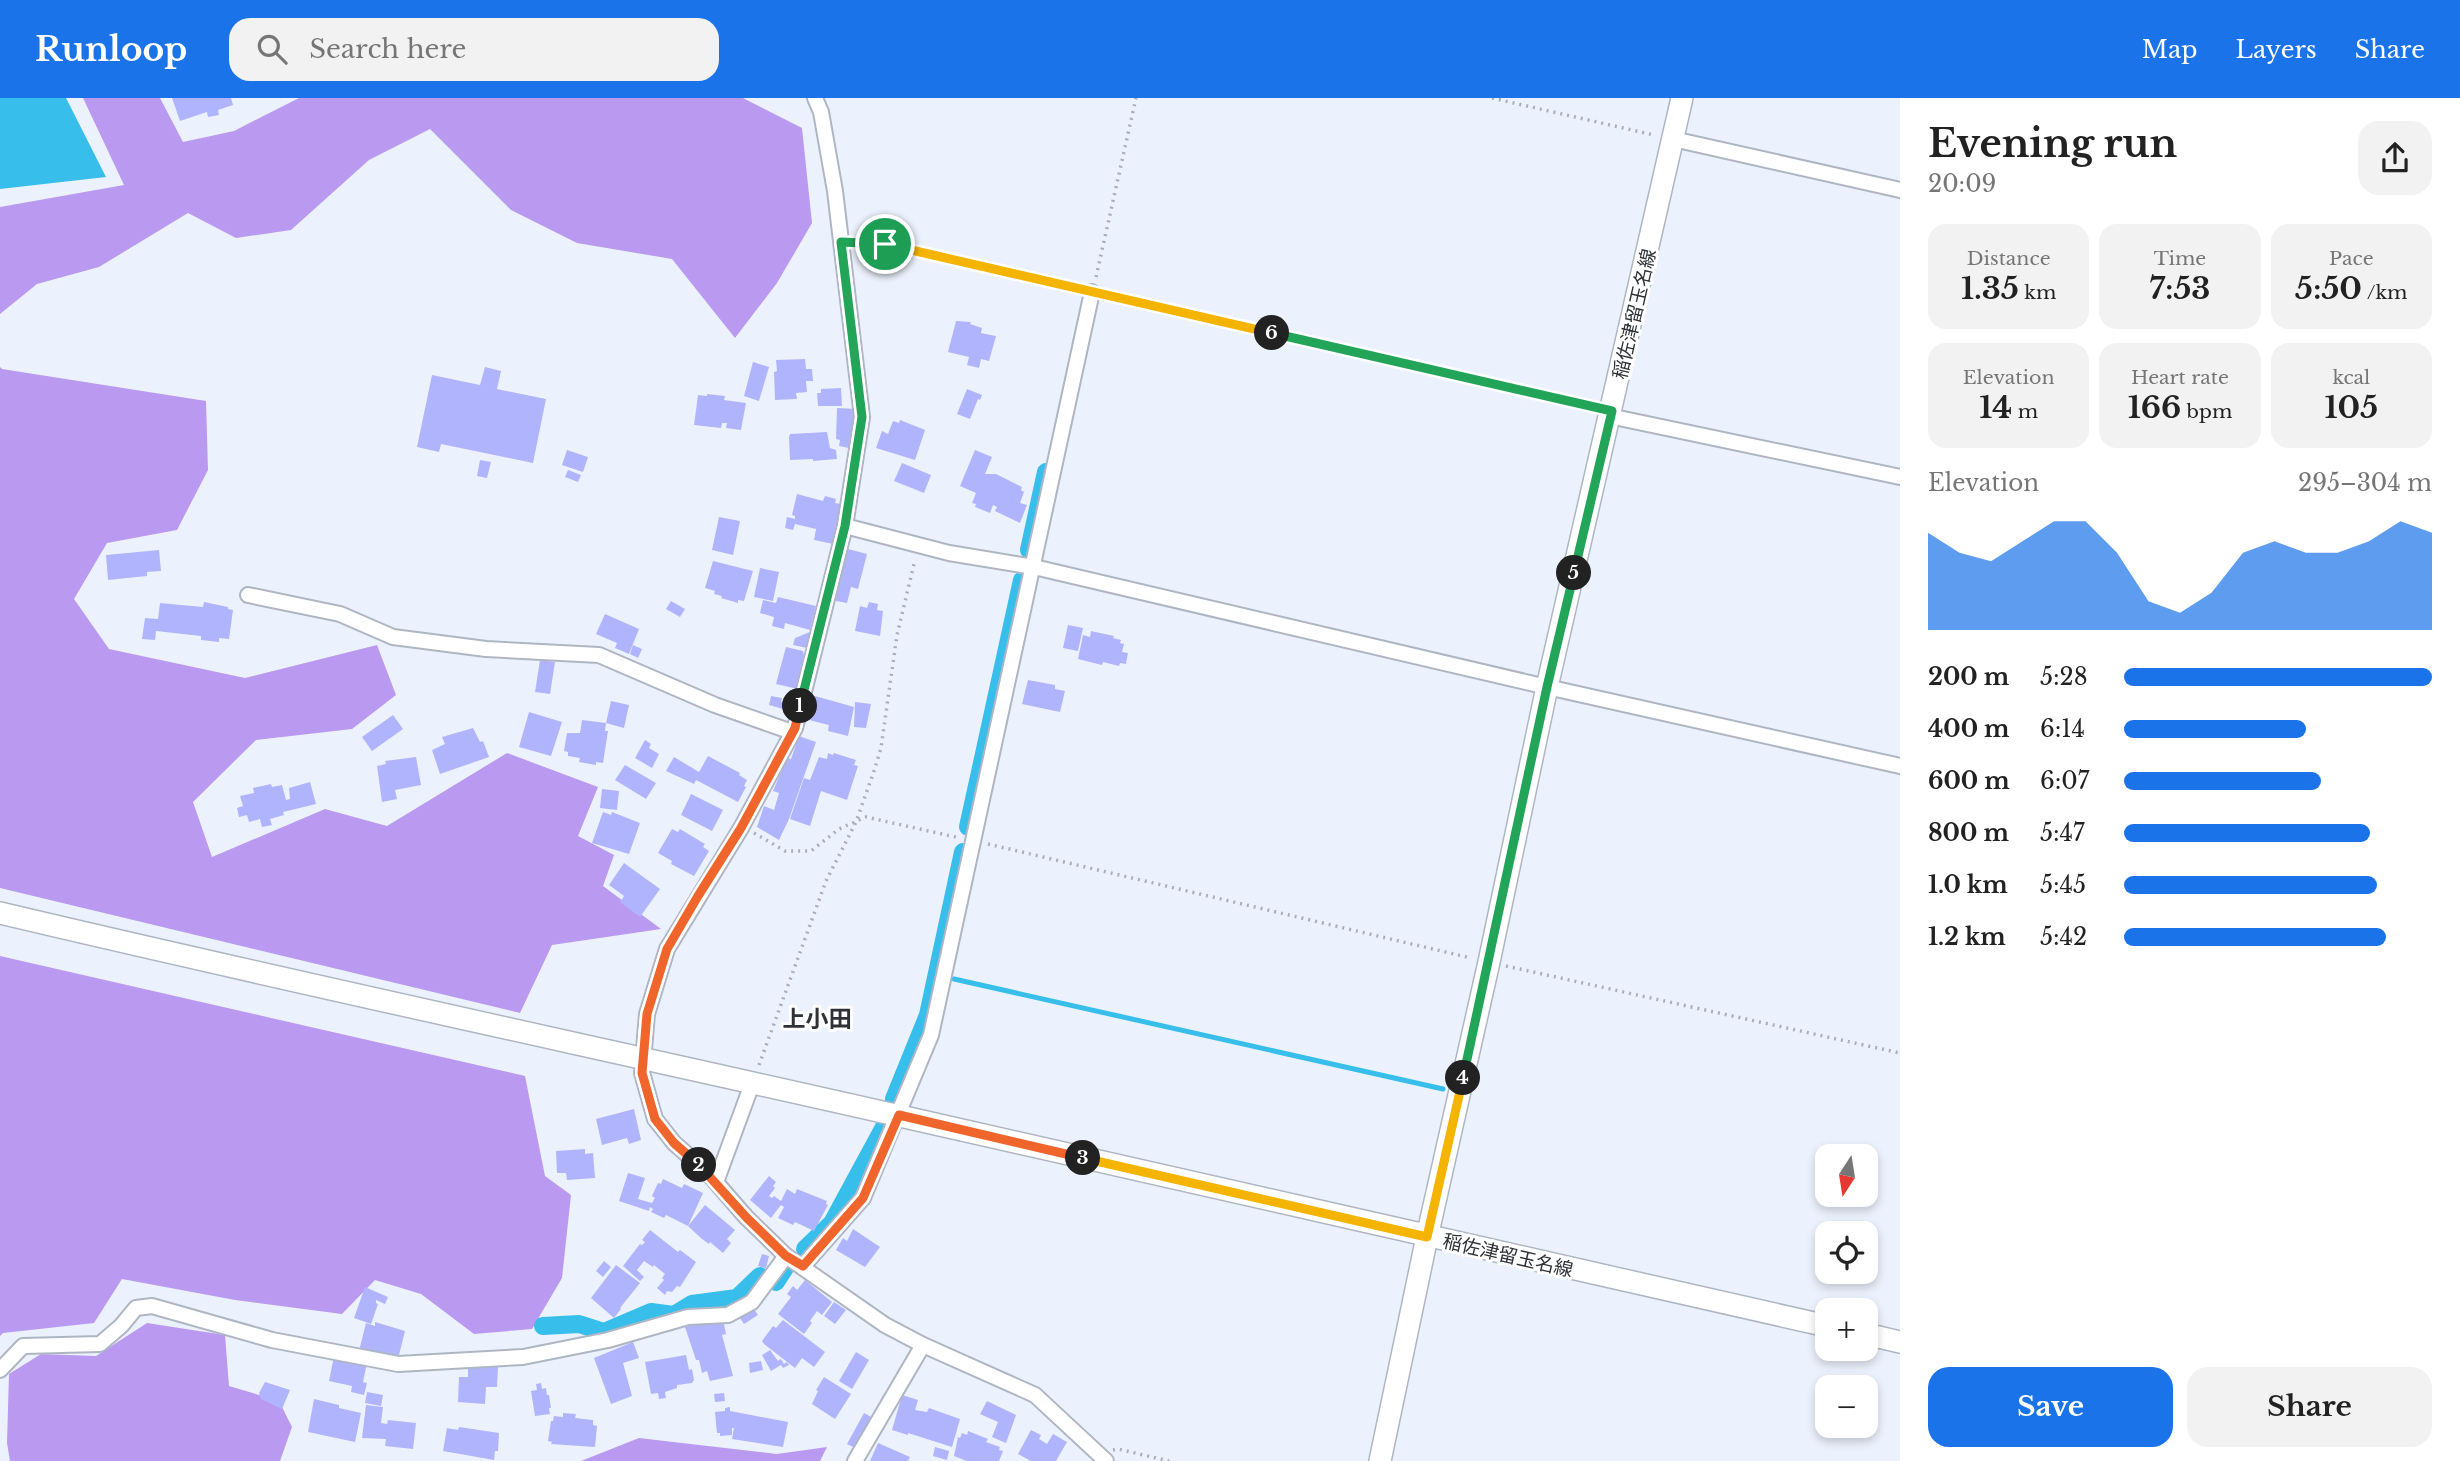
<!DOCTYPE html>
<html lang="en">
<head>
<meta charset="utf-8">
<style>
  body { margin:0; font-family:"Libre Baskerville","Noto Sans JP",serif; background:#f2f2f2; color:#222; height:100vh; display:flex; flex-direction:column; font-size:26px; white-space:nowrap }
  * { box-sizing:border-box; margin:0 }
  p { font-size:23px; color:#767676 }
  .icon { flex:none; width:38px; height:38px; fill:none; stroke:currentColor; stroke-width:2; stroke-linecap:round; stroke-linejoin:round }
  .map { position:relative; flex:1; overflow:hidden }
  .sheet { display:flex; flex-direction:column; background:#fff; width:560px }
  .sheet>* { flex:none }
  .needle { width:46px; rotate:192deg }
  .fabs { position:absolute; left:1815px; top:1046px; display:grid; gap:14px }
  .fabs a { display:grid; place-items:center; width:63px; height:63px; border-radius:14px; background:#fff; box-shadow:0 4px 10px #0003; font-size:35px }
  .pin { position:absolute; display:grid; place-items:center; width:60px; height:60px; color:#fff; margin:-30px; border:4px solid #fff; border-radius:50%; box-shadow:0 2px 7px #0007 }
  .km { position:absolute; width:35px; height:35px; margin:-18px; border-radius:50%; background:#222; color:#fff; font-size:19px; line-height:35px; text-align:center }
  .round { display:grid; place-items:center; flex:none; width:74px; height:74px; border-radius:21px; background:#f2f2f2 }
  .head { display:flex; align-items:center; justify-content:space-between; height:119px; padding:0 28px }
  h1 { font-size:38px; font-weight:700; line-height:52px }
  .metrics { display:grid; grid-template-columns:repeat(3,1fr); gap:10px; height:119px; padding:7px 28px }
  .metrics div { display:grid; align-content:center; border-radius:18px; background:#f2f2f2; text-align:center }
  .metrics b { font-size:30px; font-weight:700 }
  .metrics small { font-size:19px; font-weight:400 }
  .metrics p { font-size:19px }
  .chart { height:196px; padding:14px 28px }
  .chart p { display:flex; justify-content:space-between }
  .chart svg { width:100%; height:126px; margin-top:7px; fill:#1a73e8; opacity:.7 }
  .button { display:flex; gap:14px; margin-top:auto; padding:14px 28px }
  .button a { flex:1; height:80px; border-radius:21px; background:#1a73e8; color:#fff; font-size:28px; font-weight:700; line-height:80px; text-align:center }
  .button a+a { background:#f2f2f2; color:#222 }
  ul { padding:0 28px; list-style:none; font-size:23px }
  li { display:grid; grid-template-columns:112px 84px 1fr; align-items:center; height:52px }
  li i { height:18px; border-radius:9px; background:#1a73e8 }
  header { display:flex; align-items:center; gap:42px; box-sizing:border-box; height:98px; padding:0 35px; background:#1a73e8; color:#fff }
  header strong { font-size:33px }
  nav { display:flex; gap:38px; margin-inline-start:auto; font-size:24px }
  .search { width:490px; height:63px; background:#f2f2f2; display:flex; align-items:center; gap:18px; box-sizing:border-box; padding:0 24px; border-radius:21px; color:#767676; font-size:26px }
  main { display:flex; flex:1; min-height:0 }
  .map>svg:first-child { display:block }
  .forest { fill:#ba99f1 }
  .water { fill:#37beeb }
  .lines { fill:none; stroke-linecap:round; stroke-linejoin:round }
  .stream { stroke:#37beeb; stroke-width:5 }
  .canal { stroke:#37beeb; stroke-width:18 }
  .building { fill:#b0b4fc }
  .street-casing { stroke:#afb6c3; stroke-width:18 }
  .secondary-casing { stroke:#afb6c3; stroke-width:24 }
  .path { stroke:#a9aeb7; stroke-width:3.5; stroke-dasharray:2 5; stroke-linecap:butt }
  .street { stroke:#fff; stroke-width:14 }
  .secondary { stroke:#fff; stroke-width:21 }
  .split-1-casing { stroke:#fff; stroke-width:14 }
  .split-2-casing { stroke:#fff; stroke-width:14 }
  .split-3-casing { stroke:#fff; stroke-width:14 }
  .split-4-casing { stroke:#fff; stroke-width:14 }
  .split-5-casing { stroke:#fff; stroke-width:14 }
  .split-6-casing { stroke:#fff; stroke-width:14 }
  .split-7-casing { stroke:#fff; stroke-width:14 }
  .split-1 { stroke:#22a559; stroke-width:9 }
  .split-2 { stroke:#f0652b; stroke-width:9 }
  .split-3 { stroke:#f0652b; stroke-width:9 }
  .split-4 { stroke:#f5b400; stroke-width:9 }
  .split-5 { stroke:#22a559; stroke-width:9 }
  .split-6 { stroke:#22a559; stroke-width:9 }
  .split-7 { stroke:#f5b400; stroke-width:9 }
  .labels { text-anchor:middle; stroke-width:6; stroke-linejoin:round; paint-order:stroke }
  .street-label { font-size:19px; fill:#2e3136; stroke:#fff }
  .quarter-label { font-size:23px; font-weight:bold; fill:#2e3136; stroke:#fff }
</style>
</head>
<body>
<header>
<strong>Runloop</strong>
<div class="search"><svg class="icon" aria-label="search" viewBox="0 0 24 24"><circle cx="10" cy="10" r="6"/><path d="M15 15l6 6"/></svg>Search here</div>
<nav><a>Map</a><a>Layers</a><a>Share</a></nav>
</header>
<main>
<div class="map">
<svg width="1900" height="1363" viewBox="0 0 1900 1363">
  <rect width="100%" height="100%" fill="#ecf2fd"/>
  <g class="forest">
    <polygon points="83,0 160,0 183,44 234,33 299,0 743,0 802,30 812,125 777,185 735,240 672,161 577,145 511,112 430,31 369,62 291,132 236,140 188,115 99,169 37,186 0,216 0,109 124,87"/>
    <polygon points="0,269 2,271 206,303 208,372 177,432 107,445 74,501 109,551 245,580 377,547 396,597 352,631 256,642 193,704 212,759 325,711 387,728 507,655 598,689 578,738 614,757 603,788 661,831 552,847 520,915 0,790"/>
    <polygon points="0,858 525,978 545,1078 571,1097 562,1180 532,1231 474,1236 421,1196 375,1182 342,1216 235,1202 122,1181 94,1225 3,1235 0,1238"/>
    <polygon points="147,1225 225,1237 229,1288 279,1303 292,1329 280,1363 10,1363 7,1345 9,1276 41,1256 96,1258"/>
    <polygon points="639,1340 777,1356 827,1349 820,1363 581,1363"/>
  </g>
  <polygon class="water" points="0,0 66,0 106,79 0,91"/>
  <g class="lines">
    <polyline class="stream" points="954,881 1443,991"/>
    <g class="canal">
      <polyline points="1029,452 1046,374"/>
      <polyline points="968,729 1022,482"/>
      <polyline points="894,1001 928,917 963,754"/>
      <polyline points="805,1151 832,1125 884,1029"/>
      <polyline points="776,1184 785,1170"/>
      <polyline points="543,1228 579,1226 604,1234 651,1214 674,1217 692,1206 737,1200 760,1178"/>
    </g>
  </g>
  <g class="building">
    <polygon points="172,0 231,0 233,7 218,12 219,17 208,19 207,14 180,23"/>
    <polygon points="956,223 971,224 970,226 982,230 981,235 996,238 989,263 981,261 979,270 967,267 969,259 948,254"/>
    <polygon points="805,261 806,271 812,271 813,283 806,283 807,294 796,295 797,301 775,302 774,274 777,273 776,262"/>
    <polygon points="753,264 769,269 759,303 744,298"/>
    <polygon points="485,269 501,273 497,291 546,301 533,365 441,346 439,354 417,349 432,277 480,287"/>
    <polygon points="841,290 842,308 818,308 817,295 821,295 821,291"/>
    <polygon points="967,291 982,297 980,302 978,301 970,321 957,316"/>
    <polygon points="707,296 725,298 724,302 746,305 741,332 726,330 727,325 722,325 721,330 694,327 698,297 707,298"/>
    <polygon points="837,310 856,311 854,351 839,348 840,342 836,341"/>
    <polygon points="900,322 925,332 915,362 876,350 882,333 888,336 893,323 899,325"/>
    <polygon points="827,334 830,350 836,352 837,361 813,363 813,361 790,362 789,339 790,336"/>
    <polygon points="567,352 588,359 583,374 562,367"/>
    <polygon points="975,352 992,359 985,376 996,376 1022,389 1021,392 1024,394 1020,405 1027,407 1020,425 995,413 997,409 993,407 990,415 975,409 976,406 972,405 976,395 960,388"/>
    <polygon points="480,362 491,364 487,380 477,378"/>
    <polygon points="902,365 931,377 924,395 894,383"/>
    <polygon points="568,372 581,377 578,384 565,379"/>
    <polygon points="797,396 823,403 825,398 836,401 835,405 841,406 833,446 814,442 816,431 795,426 793,432 785,430 787,419 795,421 795,418 792,417"/>
    <polygon points="719,419 740,423 733,457 712,452"/>
    <polygon points="848,451 867,456 858,491 851,489 847,505 836,503 836,500"/>
    <polygon points="159,452 161,473 147,474 147,478 108,482 106,457"/>
    <polygon points="713,463 753,473 744,503 738,502 738,505 721,500 722,498 714,496 715,493 705,490"/>
    <polygon points="760,470 779,474 773,503 754,499"/>
    <polygon points="778,499 816,508 810,532 785,525 784,531 772,528 774,519 760,515 763,502 776,505"/>
    <polygon points="671,503 685,511 680,519 666,511"/>
    <polygon points="204,504 228,509 228,511 233,512 229,541 219,540 219,544 201,542 201,538 156,533 155,542 142,541 145,520 158,521 160,505 203,509"/>
    <polygon points="869,504 878,506 877,512 883,513 880,538 855,533 860,508 867,510"/>
    <polygon points="605,516 639,531 629,556 615,550 617,545 596,536"/>
    <polygon points="1068,527 1083,530 1078,553 1063,550"/>
    <polygon points="1091,533 1114,538 1113,540 1121,542 1120,545 1124,546 1122,554 1128,555 1126,566 1120,565 1119,568 1103,564 1102,567 1078,561 1083,537 1090,539"/>
    <polygon points="810,534 807,550 793,547 795,540"/>
    <polygon points="633,547 642,551 638,560 630,556"/>
    <polygon points="786,549 803,553 804,557 798,591 776,586"/>
    <polygon points="540,562 555,564 550,596 535,594"/>
    <polygon points="1028,582 1055,587 1055,591 1065,593 1060,614 1022,606"/>
    <polygon points="771,598 782,600 781,604 785,605 783,611 769,607"/>
    <polygon points="815,598 854,609 848,638 828,633 829,627 809,622 811,616 809,615 813,599"/>
    <polygon points="611,603 629,607 624,630 606,625 605,633 608,633 603,665 596,664 596,667 579,664 580,660 568,658 568,654 564,653 567,635 580,635 582,622 606,625"/>
    <polygon points="855,604 871,606 866,630 854,629"/>
    <polygon points="529,614 562,624 551,658 519,649"/>
    <polygon points="393,617 403,631 372,653 362,639"/>
    <polygon points="473,630 480,644 483,643 489,659 440,676 432,652 445,646 442,639"/>
    <polygon points="799,638 816,644 789,721 779,742 757,729 764,708 774,712 779,695 773,693 787,660 791,661"/>
    <polygon points="645,642 651,646 649,650 659,656 652,670 635,660"/>
    <polygon points="828,655 833,657 834,655 856,662 854,667 858,668 847,702 821,693 810,728 790,721 804,680 810,682 819,659 827,661"/>
    <polygon points="708,658 740,675 739,677 747,682 744,688 746,689 738,704 696,682 694,686 666,673 674,659 699,674"/>
    <polygon points="416,659 421,687 395,692 397,701 382,704 377,668 386,666 385,663"/>
    <polygon points="625,667 656,685 646,701 615,682"/>
    <polygon points="310,684 316,706 283,714 284,717 270,721 272,727 262,729 260,721 249,724 247,717 239,719 237,710 243,708 240,698 254,695 253,690 271,686 272,689 282,687 286,702 290,701 289,690"/>
    <polygon points="602,691 619,693 617,712 600,710"/>
    <polygon points="691,696 723,712 712,733 681,717"/>
    <polygon points="603,714 611,717 612,714 640,725 629,756 592,745"/>
    <polygon points="672,731 678,734 680,731 705,746 703,749 709,753 694,778 671,766 672,763 658,755"/>
    <polygon points="624,765 660,791 640,819 620,804 624,798 609,787"/>
    <polygon points="634,1011 641,1042 629,1046 627,1040 602,1047 596,1021"/>
    <polygon points="585,1051 585,1056 593,1055 595,1080 567,1082 566,1075 557,1075 556,1053"/>
    <polygon points="628,1075 645,1080 638,1101 652,1105 655,1100 652,1098 658,1085 661,1086 663,1081 682,1090 684,1086 703,1095 688,1128 705,1107 735,1132 727,1141 731,1145 723,1155 710,1144 709,1146 702,1141 688,1128 666,1117 664,1120 651,1114 653,1111 650,1109 649,1113 619,1103"/>
    <polygon points="769,1078 776,1084 773,1088 775,1090 769,1098 772,1100 774,1098 781,1103 787,1091 795,1096 797,1091 827,1103 826,1106 828,1107 814,1133 795,1124 793,1127 778,1120 784,1109 781,1107 771,1120 750,1102"/>
    <polygon points="853,1131 880,1149 865,1169 836,1152 843,1140 847,1143"/>
    <polygon points="650,1132 678,1154 680,1152 696,1164 680,1189 677,1188 672,1194 667,1193 665,1197 657,1190 664,1182 662,1180 665,1176 654,1167 653,1169 644,1163 637,1172 644,1179 640,1183 623,1168 640,1146 642,1147 645,1144 642,1142"/>
    <polygon points="762,1156 769,1158 766,1170 758,1168"/>
    <polygon points="604,1163 611,1169 603,1179 596,1173"/>
    <polygon points="616,1167 640,1185 620,1210 621,1211 614,1220 591,1200"/>
    <polygon points="805,1182 832,1204 822,1217 817,1213 810,1223 812,1225 804,1236 778,1216 791,1199 787,1196 793,1188 797,1192"/>
    <polygon points="365,1189 388,1199 385,1206 376,1202 376,1205 378,1206 371,1226 354,1220"/>
    <polygon points="834,1204 846,1212 835,1226 824,1218"/>
    <polygon points="751,1207 758,1217 744,1226 737,1216"/>
    <polygon points="719,1219 721,1226 724,1226 726,1236 722,1237 733,1278 710,1283 707,1273 702,1275 699,1262 696,1262 685,1229"/>
    <polygon points="783,1222 825,1254 814,1269 802,1260 795,1270 764,1246 762,1243 773,1228 776,1230"/>
    <polygon points="375,1224 405,1233 398,1261 359,1253 366,1225 375,1228"/>
    <polygon points="633,1244 639,1260 623,1265 632,1298 611,1306 594,1260"/>
    <polygon points="770,1252 778,1263 781,1261 784,1266 787,1264 789,1267 783,1270 781,1267 771,1273 762,1257"/>
    <polygon points="856,1254 869,1262 852,1291 839,1283"/>
    <polygon points="686,1257 689,1272 692,1271 694,1282 692,1285 677,1287 677,1290 665,1294 666,1300 659,1301 658,1295 651,1296 645,1264"/>
    <polygon points="334,1258 367,1265 363,1284 367,1285 364,1297 351,1294 352,1288 329,1283"/>
    <polygon points="761,1263 763,1272 750,1275 749,1265"/>
    <polygon points="468,1267 498,1269 497,1289 486,1289 485,1306 458,1304 459,1279 468,1279"/>
    <polygon points="824,1279 851,1296 835,1321 812,1306 818,1293 816,1292"/>
    <polygon points="265,1284 290,1292 282,1311 261,1301 259,1295"/>
    <polygon points="541,1285 542,1291 546,1290 547,1297 549,1297 551,1310 549,1310 550,1316 535,1318 531,1293 537,1292 536,1286"/>
    <polygon points="367,1294 383,1297 381,1308 365,1305"/>
    <polygon points="724,1295 725,1303 715,1304 714,1296"/>
    <polygon points="902,1297 918,1302 915,1312 927,1314 929,1310 960,1321 952,1349 908,1335 908,1337 892,1332"/>
    <polygon points="314,1301 339,1307 339,1310 361,1315 355,1344 308,1334"/>
    <polygon points="987,1303 1016,1317 1006,1345 992,1339 998,1324 980,1316"/>
    <polygon points="366,1307 383,1309 381,1325 387,1326 388,1322 416,1325 413,1351 385,1348 386,1341 362,1340"/>
    <polygon points="730,1309 730,1313 788,1324 783,1349 732,1341 734,1330 732,1330 732,1337 720,1338 720,1335 717,1335 715,1314 725,1313 725,1310"/>
    <polygon points="563,1315 576,1316 575,1320 593,1322 593,1327 597,1328 595,1349 551,1346 552,1344 548,1343 551,1323 553,1323 554,1318 563,1319"/>
    <polygon points="864,1315 875,1321 861,1353 847,1346"/>
    <polygon points="459,1329 499,1335 498,1353 495,1353 494,1362 443,1353 447,1330 458,1332"/>
    <polygon points="1031,1332 1041,1337 1039,1341 1047,1346 1053,1336 1067,1344 1056,1363 1031,1363 1018,1356"/>
    <polygon points="968,1333 988,1341 986,1344 1000,1349 999,1352 1003,1353 999,1363 967,1363 954,1358 958,1339 960,1340 962,1335 967,1337"/>
    <polygon points="878,1345 910,1359 908,1363 870,1363"/>
    <polygon points="935,1349 949,1353 947,1362 933,1358"/>
  </g>
  <g class="lines">
    <g class="street-casing">
      <g id="street">
        <polyline points="815,0 821,14 835,93 862,319 845,428 795,630 741,730 667,851 647,916 642,975 655,1021 674,1045 707,1074 746,1119 786,1158 885,1227 923,1247 1035,1297 1106,1363"/>
        <polyline points="1673,41 1900,92"/>
        <polyline points="1612,313 1614,319 1900,379"/>
        <polyline points="845,428 949,455 1034,469 1547,589 1900,668"/>
        <polyline points="248,497 340,516 393,539 486,551 599,557 715,607 792,634"/>
        <polyline points="716,1084 752,986"/>
        <polyline points="803,1168 863,1100 931,937 1092,194"/>
        <polyline points="0,1272 23,1248 100,1246 121,1228 136,1210 152,1208 272,1242 398,1266 523,1259 608,1242 688,1219 728,1217 752,1204 786,1158"/>
        <polyline points="855,1363 923,1247"/>
      </g>
    </g>
    <g class="secondary-casing">
      <g id="secondary">
        <path d="M0,815C299,886 600,950 900,1018C1209,1087 1518,1159 1827,1228"/>
        <polyline points="1866,1236 1900,1244"/>
        <polyline points="1380,1363 1427,1139 1489,864 1547,589 1682,0"/>
      </g>
    </g>
    <g class="path">
      <polyline points="1492,0 1654,37"/>
      <polyline points="856,145 885,146 1078,190"/>
      <polyline points="1096,179 1136,0"/>
      <polyline points="1105,197 1593,308"/>
      <polyline points="754,735 785,753 811,753 839,731 866,719 960,740"/>
      <polyline points="988,746 1471,860"/>
      <polyline points="1506,868 1900,955"/>
      <polyline points="759,967 826,783 856,724 874,673 881,650 897,537 915,462"/>
      <polyline points="1113,1352 1118,1351 1169,1363"/>
    </g>
    <use href="#street" class="street"/>
    <use href="#secondary" class="secondary"/>
  </g>
  <g class="lines">
    <g class="split-1-casing">
      <polyline id="split-1" points="800,608 845,428 862,319 841,144 885,146"/>
    </g>
    <g class="split-2-casing">
      <polyline id="split-2" points="699,1067 674,1045 655,1021 642,975 647,916 667,851 698,798 741,730 795,630 800,608"/>
    </g>
    <g class="split-3-casing">
      <polyline id="split-3" points="699,1067 746,1119 786,1158 803,1168 863,1100 899,1017 1083,1060"/>
    </g>
    <g class="split-4-casing">
      <polyline id="split-4" points="1083,1060 1427,1139 1463,980"/>
    </g>
    <g class="split-5-casing">
      <polyline id="split-5" points="1463,980 1547,589 1574,475"/>
    </g>
    <g class="split-6-casing">
      <polyline id="split-6" points="1272,235 1612,313 1574,475"/>
    </g>
    <g class="split-7-casing">
      <polyline id="split-7" points="885,146 1272,235"/>
    </g>
    <use href="#split-1" class="split-1"/>
    <use href="#split-2" class="split-2"/>
    <use href="#split-3" class="split-3"/>
    <use href="#split-4" class="split-4"/>
    <use href="#split-5" class="split-5"/>
    <use href="#split-6" class="split-6"/>
    <use href="#split-7" class="split-7"/>
  </g>
  <g class="labels">
    <g class="street-label">
      <text transform="translate(1634 216) rotate(-77)" y="7">稲佐津留玉名線</text>
      <text transform="translate(1508 1157) rotate(13)" y="7">稲佐津留玉名線</text>
    </g>
    <g class="quarter-label">
      <text x="817" y="929">上小田</text>
    </g>
  </g>
</svg>
<div class="fabs">
<a><svg class="needle" viewBox="-14 -14 28 28"><path d="M0-13l5 13h-10z" fill="#e53935"/><path d="M0 13l5-13h-10z" fill="#767676"/></svg></a>
<a><svg class="icon" aria-label="locate" viewBox="0 0 24 24"><circle cx="12" cy="12" r="6"/><path d="M12 2v4M12 18v4M2 12h4M18 12h4"/></svg></a>
<a>+</a>
<a>−</a>
</div>
<div class="pin" style="left:885px;top:146px;background:#1e9e55"><svg class="icon" aria-label="arrive" viewBox="0 0 24 24"><path d="M6 21V4h12l-3 4 3 4H6"/></svg></div>
<b class="km" style="left:800px;top:608px">1</b>
<b class="km" style="left:699px;top:1067px">2</b>
<b class="km" style="left:1083px;top:1060px">3</b>
<b class="km" style="left:1463px;top:980px">4</b>
<b class="km" style="left:1574px;top:475px">5</b>
<b class="km" style="left:1272px;top:235px">6</b>
</div>
<section class="sheet">
<div class="head"><div><h1>Evening run</h1><p>20:09</p></div><a class="round"><svg class="icon" aria-label="share" viewBox="0 0 24 24"><path d="M12 15V3M7 8l5-5 5 5M5 13v7h14v-7"/></svg></a></div>
<div class="metrics">
<div><p>Distance</p><b>1.35<small> km</small></b></div>
<div><p>Time</p><b>7:53</b></div>
<div><p>Pace</p><b>5:50<small> /km</small></b></div>
</div>
<div class="metrics">
<div><p>Elevation</p><b>14<small> m</small></b></div>
<div><p>Heart rate</p><b>166<small> bpm</small></b></div>
<div><p>kcal</p><b>105</b></div>
</div>
<div class="chart"><p><span>Elevation</span>295–304 m</p>
<svg viewBox="0 0 160 44" preserveAspectRatio="none"><path d="M0 44V10L10 17L20 20L30 13L40 6L50 6L60 17L70 34L80 38L90 31L100 17L110 13L120 17L130 17L140 13L150 6L160 10V44z"/></svg>
</div>
<ul>
<li><b>200 m</b>5:28<i style="width:100%"></i></li>
<li><b>400 m</b>6:14<i style="width:59%"></i></li>
<li><b>600 m</b>6:07<i style="width:64%"></i></li>
<li><b>800 m</b>5:47<i style="width:80%"></i></li>
<li><b>1.0 km</b>5:45<i style="width:82%"></i></li>
<li><b>1.2 km</b>5:42<i style="width:85%"></i></li>
</ul>
<div class="button"><a>Save</a><a>Share</a></div>
</section>
</main>
</body>
</html>
